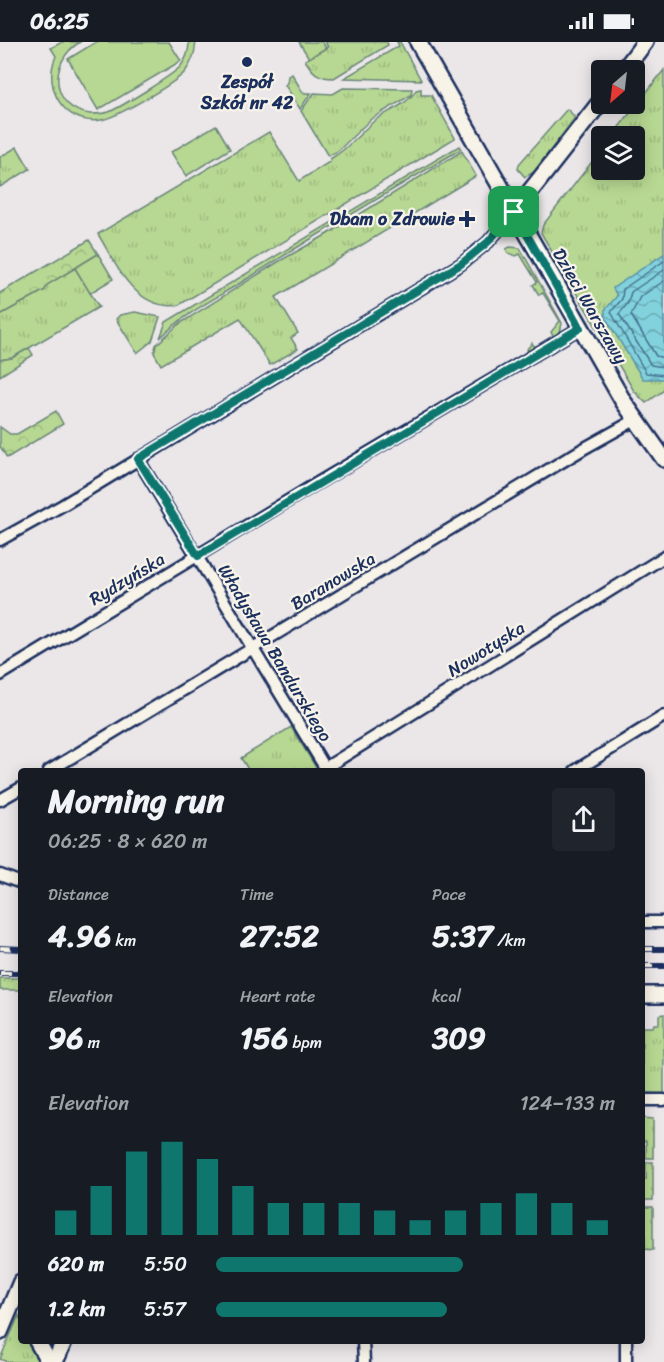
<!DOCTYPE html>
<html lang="en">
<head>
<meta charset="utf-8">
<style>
  body { margin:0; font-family:Sriracha,sans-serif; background:#20242c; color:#f1f3f6; height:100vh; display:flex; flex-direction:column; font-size:22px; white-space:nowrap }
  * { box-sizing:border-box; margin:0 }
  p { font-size:20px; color:#9ea1a6 }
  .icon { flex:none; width:33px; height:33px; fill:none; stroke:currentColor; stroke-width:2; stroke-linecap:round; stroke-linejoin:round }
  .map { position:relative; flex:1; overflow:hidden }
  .sheet { position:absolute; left:18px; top:726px; width:627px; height:576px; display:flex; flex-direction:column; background:#171b24; border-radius:6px; box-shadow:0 3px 15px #0003 }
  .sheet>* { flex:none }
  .needle { width:39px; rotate:208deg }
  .tools { position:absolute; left:591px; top:18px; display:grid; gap:12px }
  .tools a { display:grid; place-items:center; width:54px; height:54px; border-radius:6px; background:#171b24; box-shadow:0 3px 15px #0003; font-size:30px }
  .pin { position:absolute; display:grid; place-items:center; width:51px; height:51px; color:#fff; margin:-26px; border-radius:12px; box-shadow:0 3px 9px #0006 }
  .round { display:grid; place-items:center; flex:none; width:63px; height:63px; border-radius:6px; background:#20242c }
  .summary { display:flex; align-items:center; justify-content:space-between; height:102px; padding:0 30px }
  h1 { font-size:33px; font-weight:800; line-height:45px }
  .figures { display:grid; grid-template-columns:repeat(3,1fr); gap:9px; height:102px; padding:6px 30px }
  .figures div { display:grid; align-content:center }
  .figures b { font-size:30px; font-weight:800 }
  .figures small { font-size:16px; font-weight:400 }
  .figures p { font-size:16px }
  .chart { height:168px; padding:12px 30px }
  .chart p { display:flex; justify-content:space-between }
  .chart svg { width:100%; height:108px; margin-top:6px; stroke:#0f766e; stroke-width:6 }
  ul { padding:0 30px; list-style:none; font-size:20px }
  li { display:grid; grid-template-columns:96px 72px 1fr; align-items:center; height:45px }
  li i { height:15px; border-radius:8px; background:#0f766e }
  .status { display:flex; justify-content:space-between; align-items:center; height:42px; padding:0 30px; background:#171b24; direction:ltr }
  .status svg { height:16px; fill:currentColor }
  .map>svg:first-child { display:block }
  .grass { fill:url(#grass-tufts); stroke:#698478; stroke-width:1.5 }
  .forest { fill:url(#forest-crowns); stroke:#698478; stroke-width:1.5 }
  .pitch { fill:#b7d892; stroke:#698478; stroke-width:1.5 }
  .water { fill:url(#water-waves); stroke:#5991aa; stroke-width:1.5 }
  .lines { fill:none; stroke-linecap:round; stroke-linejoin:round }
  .shore { stroke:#447091; stroke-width:1.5 }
  .street-casing { stroke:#1b2f5e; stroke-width:15 }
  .secondary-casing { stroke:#1b2f5e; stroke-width:20 }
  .street { stroke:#f7f3e8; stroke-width:10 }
  .secondary { stroke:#f7f3e8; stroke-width:15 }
  .rail-casing { stroke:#1b2f5e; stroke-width:6 }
  .rail { stroke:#f7f3e8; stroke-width:4; stroke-dasharray:11; stroke-linecap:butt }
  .route-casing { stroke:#fff; stroke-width:12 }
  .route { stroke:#0f766e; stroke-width:8 }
  .poi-dot { fill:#1b2f5e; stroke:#f7f3e8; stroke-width:2 }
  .labels { text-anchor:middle; stroke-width:4.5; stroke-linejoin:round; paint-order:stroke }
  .poi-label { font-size:18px; font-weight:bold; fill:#1b2f5e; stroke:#f7f3e8 }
  .street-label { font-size:18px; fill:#1b2f5e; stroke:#f7f3e8 }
</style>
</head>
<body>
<div class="status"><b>06:25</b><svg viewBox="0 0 49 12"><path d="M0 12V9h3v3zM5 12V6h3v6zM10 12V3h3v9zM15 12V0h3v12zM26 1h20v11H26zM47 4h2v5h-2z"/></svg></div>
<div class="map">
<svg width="664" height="1320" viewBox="0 0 664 1320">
  <defs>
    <pattern id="grass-tufts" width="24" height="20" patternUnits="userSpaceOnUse" patternTransform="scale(1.5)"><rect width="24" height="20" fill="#b7d892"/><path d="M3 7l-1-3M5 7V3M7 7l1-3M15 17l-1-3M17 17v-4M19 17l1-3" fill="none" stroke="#9dba80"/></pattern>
    <pattern id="forest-crowns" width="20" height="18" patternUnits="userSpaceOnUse" patternTransform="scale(1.5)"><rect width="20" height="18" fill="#b7d892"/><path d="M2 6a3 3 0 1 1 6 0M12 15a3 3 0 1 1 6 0" fill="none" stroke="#9dba80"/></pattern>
    <pattern id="water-waves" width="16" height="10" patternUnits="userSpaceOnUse" patternTransform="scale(1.5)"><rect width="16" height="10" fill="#82d2dd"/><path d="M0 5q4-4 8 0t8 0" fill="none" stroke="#6aabb6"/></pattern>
  </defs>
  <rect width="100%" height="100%" fill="#ebe7e9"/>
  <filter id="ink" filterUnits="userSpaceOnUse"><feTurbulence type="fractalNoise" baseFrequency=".0167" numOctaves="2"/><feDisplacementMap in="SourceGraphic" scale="12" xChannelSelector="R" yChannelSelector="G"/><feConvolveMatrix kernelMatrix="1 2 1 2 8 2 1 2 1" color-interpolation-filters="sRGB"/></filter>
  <g filter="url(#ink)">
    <g class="grass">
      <path d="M325,0H387L388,3L334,36C318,36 313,31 305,18L328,5Z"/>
      <polygon points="397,0 400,0 421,38 344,36 399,4"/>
      <polygon points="664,28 664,348 646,361 634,349 541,191 543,183 601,108 602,128 634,128 634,94 612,94"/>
      <polygon points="292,32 303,51 311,51 300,67 285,43 287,41 288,34"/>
      <polygon points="343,46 412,47 411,53 371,77 338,109 328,114 301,69 314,51 333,52"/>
      <path d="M421,47V53H431L455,96L179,263C135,270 116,222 98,192L269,90L299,139L331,119L330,117C348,107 359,92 374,79C387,69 408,63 416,48Z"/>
      <polygon points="567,67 574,74 574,77 534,130 525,135 518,127 519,122"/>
      <path d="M459,104L461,107C390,149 319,191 250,235C220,254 186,270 160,296L166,280Z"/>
      <polygon points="17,105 30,127 0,145 0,115"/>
      <polygon points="462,109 476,134 276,255 298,291 291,296 298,307 270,323 240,276 161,323 154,311 156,303 179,282 278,220 326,193"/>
      <polygon points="510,205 520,206 562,281 560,291 529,310 527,307 532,301 535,305 553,294 551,290 560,279 543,251 539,253 533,243 537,240 520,212 516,214 508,211 506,207"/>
      <polygon points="75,226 99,265 12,316 0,318 0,273 45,248 46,243"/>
      <polygon points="135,270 160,275 152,299 137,311 116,277 120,273"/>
      <polygon points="291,685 317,727 249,729 241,716"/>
      <rect x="0" y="936" width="21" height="12"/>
      <polygon points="664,972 664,1052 642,1051 642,985 653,985 654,982 659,982 659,973"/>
      <polygon points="642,1076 653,1077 653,1116 646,1116 646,1099 642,1099"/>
      <polygon points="646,1120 653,1120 653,1158 642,1158 642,1137 646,1137"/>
      <polygon points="642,1165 653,1165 653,1208 645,1207 645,1192 642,1191"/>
      <polygon points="19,1273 21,1280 21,1299 31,1299 42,1320 7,1320 0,1317"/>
    </g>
    <g class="forest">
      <polygon points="89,198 98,212 47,243 45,248 0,273 0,251"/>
      <polygon points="29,306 33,313 0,334 0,318 12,316"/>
      <polygon points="56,369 63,382 7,416 0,404 0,385 10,392 17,392"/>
    </g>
    <g class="pitch">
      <path d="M62,0H80C48,19 50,67 90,72C96,72 103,72 109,70C121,65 171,34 180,25C186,18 189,10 189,0H196C195,11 192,21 185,30C175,41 116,76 101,78C64,84 42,45 56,14L51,6Z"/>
      <polygon points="96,0 169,0 181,19 98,68 68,17"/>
      <polygon points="299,0 322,0 326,6 309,16"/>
      <polygon points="216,83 230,107 186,134 171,110"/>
      <polygon points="98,212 113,237 90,251 75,226"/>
    </g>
    <polygon class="water" points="664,212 664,337 643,337 605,275 605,268 617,254 613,246"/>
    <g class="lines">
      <g class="shore">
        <polyline points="664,219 623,247 622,257 611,270 646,331 664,333"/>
        <polyline points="664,228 631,250 628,261 619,272 651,323 664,325"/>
        <polyline points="664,239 640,255 631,273 656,314 664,316"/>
      </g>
      <g class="street-casing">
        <g id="street">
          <polyline points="138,417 327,729"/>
          <polyline points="0,498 63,463 461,222 488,200 514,170"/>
          <polyline points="0,633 316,442 580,286"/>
          <polyline points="325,726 664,515"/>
          <polyline points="49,729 583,407 635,378"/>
          <polyline points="575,729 664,674"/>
          <polyline points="0,758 21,746"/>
          <polyline points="0,833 21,841"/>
          <polyline points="642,880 664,880"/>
          <polyline points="642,1058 664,1058"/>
          <polyline points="363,1299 364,1320"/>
          <polyline points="626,1299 626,1320"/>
        </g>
      </g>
      <g class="secondary-casing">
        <g id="secondary">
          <polyline points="418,0 623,359 664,417"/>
          <polyline points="624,28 645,0"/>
          <polyline points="514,170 602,58"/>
          <polyline points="642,953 664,953"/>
          <polyline points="0,1290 21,1240"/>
          <polyline points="37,1299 49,1320"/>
          <polyline points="55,1320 64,1299"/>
        </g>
      </g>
      <use href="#street" class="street"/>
      <use href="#secondary" class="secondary"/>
      <g class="rail-casing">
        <g id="rail">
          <polyline points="0,906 21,907"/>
          <polyline points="642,907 664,907"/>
          <polyline points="642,924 664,924"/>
          <polyline points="0,931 21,931"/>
        </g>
      </g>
      <use href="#rail" class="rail"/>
    </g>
  </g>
  <g class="lines" filter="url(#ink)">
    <g class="route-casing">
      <polygon id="route" points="514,170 580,286 198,514 138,417 461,222 488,200"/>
    </g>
    <use href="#route" class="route"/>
  </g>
  <g class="poi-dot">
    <circle cx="247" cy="20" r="6"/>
    <path d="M464 168h6v6h6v6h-6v6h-6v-6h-6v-6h6z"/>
  </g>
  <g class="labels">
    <g class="poi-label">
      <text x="247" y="46">Zespół<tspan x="247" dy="21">Szkół nr 42</tspan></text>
      <text x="455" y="183" text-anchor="end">Dbam o Zdrowie</text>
    </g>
    <g class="street-label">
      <text transform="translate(590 264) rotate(60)" y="6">Dzieci Warszawy</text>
      <text transform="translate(127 537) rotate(-31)" y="6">Rydzyńska</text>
      <text transform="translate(333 539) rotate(-31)" y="6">Baranowska</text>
      <text transform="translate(486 607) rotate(-32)" y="6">Nowotyska</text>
      <text transform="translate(275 611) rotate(59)" y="6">Władysława Bandurskiego</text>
    </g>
  </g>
</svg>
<div class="tools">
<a><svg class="needle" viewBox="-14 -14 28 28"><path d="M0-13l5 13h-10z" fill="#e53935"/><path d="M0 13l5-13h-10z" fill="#9ea1a6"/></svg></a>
<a><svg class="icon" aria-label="layers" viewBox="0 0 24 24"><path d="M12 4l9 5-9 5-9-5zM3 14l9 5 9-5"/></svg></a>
</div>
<div class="pin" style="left:514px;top:170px;background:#1e9e55"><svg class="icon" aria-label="arrive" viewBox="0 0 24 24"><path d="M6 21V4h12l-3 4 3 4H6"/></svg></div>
<section class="sheet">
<div class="summary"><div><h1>Morning run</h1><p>06:25 · 8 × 620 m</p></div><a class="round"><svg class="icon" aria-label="share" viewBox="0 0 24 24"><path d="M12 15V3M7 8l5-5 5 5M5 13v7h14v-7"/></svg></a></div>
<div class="figures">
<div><p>Distance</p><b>4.96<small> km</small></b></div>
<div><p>Time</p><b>27:52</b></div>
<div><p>Pace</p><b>5:37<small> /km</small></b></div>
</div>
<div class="figures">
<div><p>Elevation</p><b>96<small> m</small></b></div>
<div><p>Heart rate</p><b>156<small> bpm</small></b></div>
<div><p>kcal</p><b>309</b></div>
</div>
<div class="chart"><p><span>Elevation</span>124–133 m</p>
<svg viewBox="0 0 160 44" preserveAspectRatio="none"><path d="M5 44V34M15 44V24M25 44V10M35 44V6M45 44V13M55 44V24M65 44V31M75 44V31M85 44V31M95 44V34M105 44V38M115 44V34M125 44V31M135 44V27M145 44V31M155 44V38"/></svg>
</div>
<ul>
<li><b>620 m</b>5:50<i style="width:62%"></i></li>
<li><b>1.2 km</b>5:57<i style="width:58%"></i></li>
</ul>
</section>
</div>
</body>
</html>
